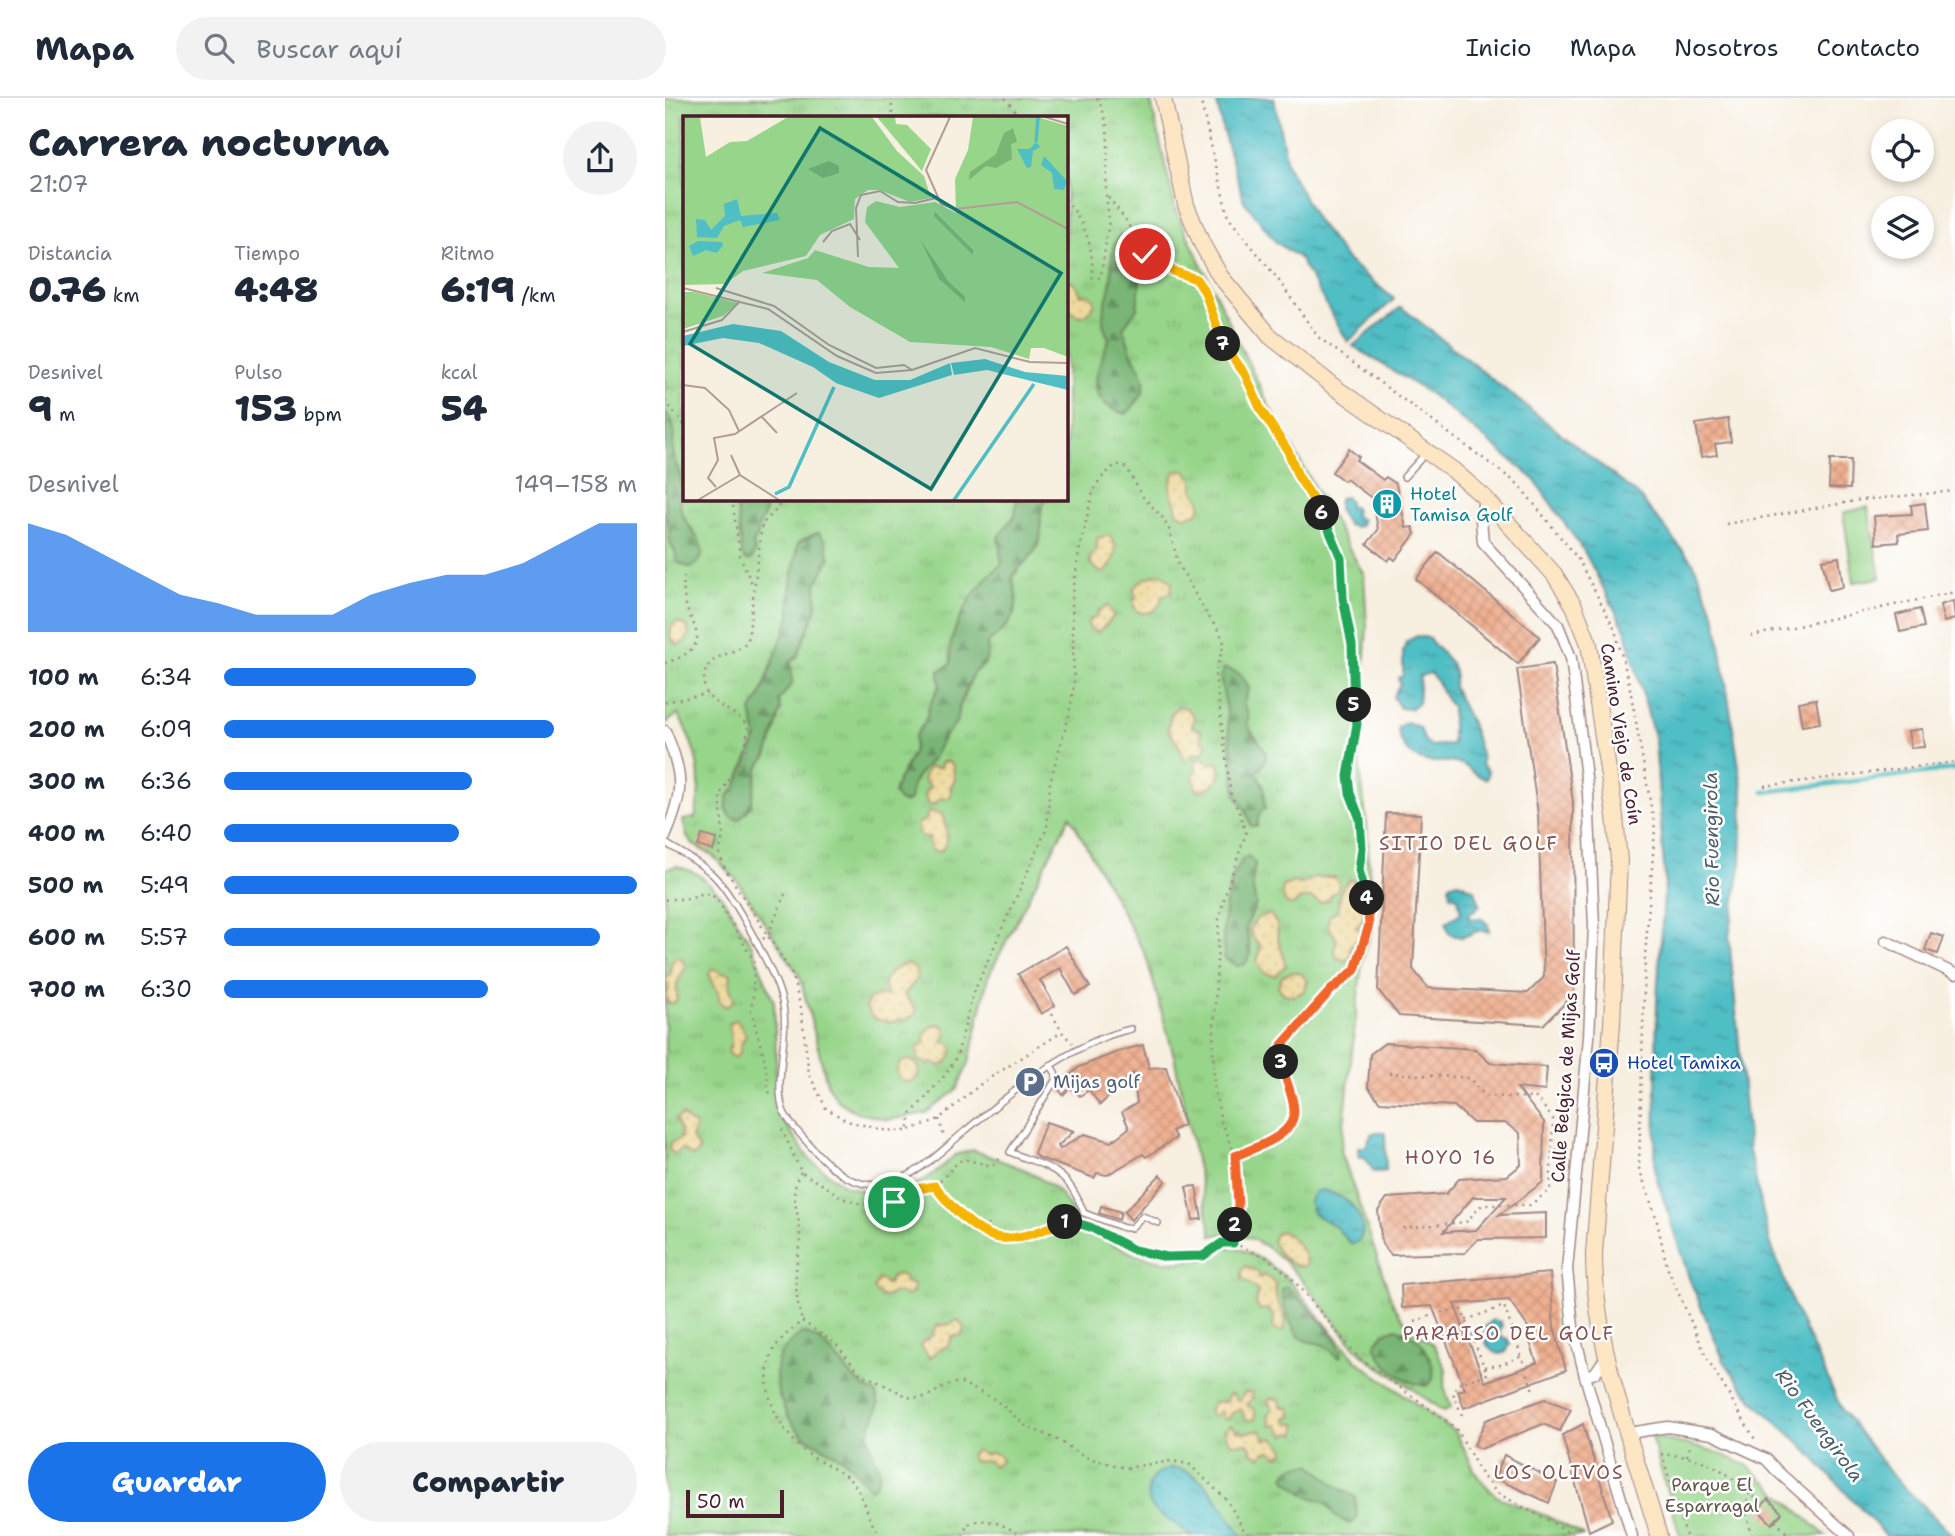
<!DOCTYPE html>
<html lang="es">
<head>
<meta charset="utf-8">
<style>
  body { margin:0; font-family:"Shantell Sans",sans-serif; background:#f2f2f3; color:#1f2937; height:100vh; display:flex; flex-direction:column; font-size:26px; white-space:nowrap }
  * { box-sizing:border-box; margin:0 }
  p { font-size:23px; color:#747a83 }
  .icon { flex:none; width:38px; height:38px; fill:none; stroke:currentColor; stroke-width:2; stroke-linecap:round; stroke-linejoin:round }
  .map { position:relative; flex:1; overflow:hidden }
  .drawer { display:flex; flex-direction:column; background:#fff; width:665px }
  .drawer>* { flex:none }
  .controls { position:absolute; left:1206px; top:21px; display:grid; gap:14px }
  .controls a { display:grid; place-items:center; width:63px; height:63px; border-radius:50%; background:#fff; box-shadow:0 4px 10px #0003; font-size:35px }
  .scale { position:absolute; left:21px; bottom:18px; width:98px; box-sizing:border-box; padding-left:7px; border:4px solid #4a1f2b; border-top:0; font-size:19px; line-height:24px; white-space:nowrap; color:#4a1f2b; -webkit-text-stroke:5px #fff; paint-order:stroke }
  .pin { position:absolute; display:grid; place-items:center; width:60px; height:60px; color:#fff; margin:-30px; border:4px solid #fff; border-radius:50%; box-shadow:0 2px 7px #0007 }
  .km { position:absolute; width:35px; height:35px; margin:-18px; border-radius:50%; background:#222; color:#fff; font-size:19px; line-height:35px; text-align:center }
  .round { display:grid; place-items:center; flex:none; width:74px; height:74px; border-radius:37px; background:#f2f2f3 }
  .summary { display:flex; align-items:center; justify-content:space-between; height:119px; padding:0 28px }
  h1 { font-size:38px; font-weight:800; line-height:52px }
  .metrics { display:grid; grid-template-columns:repeat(3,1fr); gap:10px; height:119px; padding:7px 28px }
  .metrics div { display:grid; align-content:center }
  .metrics b { font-size:35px; font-weight:800 }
  .metrics small { font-size:19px; font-weight:400 }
  .metrics p { font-size:19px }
  .chart { height:196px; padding:14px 28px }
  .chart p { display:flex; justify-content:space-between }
  .chart svg { width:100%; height:126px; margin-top:7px; fill:#1a73e8; opacity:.7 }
  .cta { display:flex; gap:14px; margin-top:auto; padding:14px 28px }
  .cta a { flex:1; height:80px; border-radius:42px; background:#1a73e8; color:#fff; font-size:28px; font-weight:800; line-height:80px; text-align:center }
  .cta a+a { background:#f2f2f3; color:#1f2937 }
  ul { padding:0 28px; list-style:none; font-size:23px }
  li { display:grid; grid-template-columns:112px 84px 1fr; align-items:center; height:52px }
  li i { height:18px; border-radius:9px; background:#1a73e8 }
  header { display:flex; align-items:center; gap:42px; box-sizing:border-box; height:98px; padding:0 35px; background:#fff; border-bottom:2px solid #e0e1e3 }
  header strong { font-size:33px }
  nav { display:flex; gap:38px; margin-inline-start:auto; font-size:24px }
  .search { width:490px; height:63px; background:#f2f2f3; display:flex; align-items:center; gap:18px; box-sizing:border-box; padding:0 24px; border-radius:38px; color:#747a83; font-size:26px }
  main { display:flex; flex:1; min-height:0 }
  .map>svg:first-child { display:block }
  .grass { fill:url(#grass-tufts); stroke:#707a5a; stroke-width:2; fill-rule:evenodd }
  .forest { fill:url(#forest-firs); stroke:#626a50; stroke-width:2 }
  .sand { fill:url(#sand-dots); stroke:#9c7c64; stroke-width:2 }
  .green { fill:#97d58a; stroke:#707a5a; stroke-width:2 }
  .water { fill:url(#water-ripples); stroke:#4d6e78; stroke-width:2 }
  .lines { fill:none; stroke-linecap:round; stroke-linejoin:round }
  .stream { stroke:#50bec5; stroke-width:4.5 }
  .building { fill:url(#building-cross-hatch); fill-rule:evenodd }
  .lane-casing { stroke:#a08786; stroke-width:8 }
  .street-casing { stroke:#a08786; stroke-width:13 }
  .secondary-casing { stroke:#a08786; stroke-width:18 }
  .path { stroke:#a08786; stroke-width:2.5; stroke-dasharray:2 5; stroke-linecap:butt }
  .lane { stroke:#fff; stroke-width:5 }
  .street { stroke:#fff; stroke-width:10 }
  .secondary { stroke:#fce6c4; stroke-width:16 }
  .split-1-casing { stroke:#fff; stroke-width:14 }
  .split-2-casing { stroke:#fff; stroke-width:14 }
  .split-3-casing { stroke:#fff; stroke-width:14 }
  .split-4-casing { stroke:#fff; stroke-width:14 }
  .split-5-casing { stroke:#fff; stroke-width:14 }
  .split-6-casing { stroke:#fff; stroke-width:14 }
  .split-7-casing { stroke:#fff; stroke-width:14 }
  .split-8-casing { stroke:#fff; stroke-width:14 }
  .split-1 { stroke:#f5b400; stroke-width:9 }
  .split-2 { stroke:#22a559; stroke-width:9 }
  .split-3 { stroke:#f0652b; stroke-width:9 }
  .split-4 { stroke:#f0652b; stroke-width:9 }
  .split-5 { stroke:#22a559; stroke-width:9 }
  .split-6 { stroke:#22a559; stroke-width:9 }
  .split-7 { stroke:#f5b400; stroke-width:9 }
  .split-8 { stroke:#f5b400; stroke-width:9 }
  .labels { text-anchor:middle; stroke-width:5; stroke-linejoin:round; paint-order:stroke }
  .culture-label { font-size:18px; fill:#0d838f; stroke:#fff; text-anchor:start }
  .street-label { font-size:18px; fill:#4a1f2b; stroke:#fff }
  .transit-label { font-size:18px; fill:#164399; stroke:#fff; text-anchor:start }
  .service-label { font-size:18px; fill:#4e5e75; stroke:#fff; text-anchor:start }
  .park-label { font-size:18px; fill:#615648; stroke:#fff }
  .water-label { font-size:19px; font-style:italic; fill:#4c5f69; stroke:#fff }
  .neighbourhood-label { font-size:19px; letter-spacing:2px; fill:#84524f; stroke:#fff }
  .inset-river { fill:none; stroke:#50bec5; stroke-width:3.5 }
  .inset-road { fill:none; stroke:#b29c98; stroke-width:2 }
  .view { fill:#0f766e; fill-opacity:0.15; stroke:#0f766e; stroke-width:3.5 }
  .inset-edge { fill:none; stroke:#4a1f2b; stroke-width:3.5 }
</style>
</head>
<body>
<header>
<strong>Mapa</strong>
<div class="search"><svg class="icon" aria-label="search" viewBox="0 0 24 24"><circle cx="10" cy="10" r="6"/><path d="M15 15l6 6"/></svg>Buscar aquí</div>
<nav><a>Inicio</a><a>Mapa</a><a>Nosotros</a><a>Contacto</a></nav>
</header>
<main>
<section class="drawer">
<div class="summary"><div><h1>Carrera nocturna</h1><p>21:07</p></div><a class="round"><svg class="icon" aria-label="share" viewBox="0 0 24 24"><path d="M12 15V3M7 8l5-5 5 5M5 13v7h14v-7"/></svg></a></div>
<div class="metrics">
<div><p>Distancia</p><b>0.76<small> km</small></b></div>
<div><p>Tiempo</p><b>4:48</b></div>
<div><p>Ritmo</p><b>6:19<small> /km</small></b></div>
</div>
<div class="metrics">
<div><p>Desnivel</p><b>9<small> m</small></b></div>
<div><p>Pulso</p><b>153<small> bpm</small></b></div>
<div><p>kcal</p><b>54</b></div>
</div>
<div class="chart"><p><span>Desnivel</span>149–158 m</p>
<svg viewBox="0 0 160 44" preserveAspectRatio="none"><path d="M0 44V6L10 10L20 17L30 24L40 31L50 34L60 38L70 38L80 38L90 31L100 27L110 24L120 24L130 20L140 13L150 6L160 6V44z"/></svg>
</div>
<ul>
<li><b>100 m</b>6:34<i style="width:61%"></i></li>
<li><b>200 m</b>6:09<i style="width:80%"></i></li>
<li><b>300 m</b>6:36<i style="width:60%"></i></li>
<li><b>400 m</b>6:40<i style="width:57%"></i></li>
<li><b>500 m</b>5:49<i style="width:100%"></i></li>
<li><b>600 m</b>5:57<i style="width:91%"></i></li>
<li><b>700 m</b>6:30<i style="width:64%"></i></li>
</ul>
<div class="cta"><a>Guardar</a><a>Compartir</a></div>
</section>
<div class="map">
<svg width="1290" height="1438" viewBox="0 0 1290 1438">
  <defs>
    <pattern id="grass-tufts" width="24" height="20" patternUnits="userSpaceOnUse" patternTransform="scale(1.75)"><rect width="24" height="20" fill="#97d58a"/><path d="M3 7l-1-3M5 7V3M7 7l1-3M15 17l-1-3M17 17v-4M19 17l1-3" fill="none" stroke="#84b677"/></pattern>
    <pattern id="forest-firs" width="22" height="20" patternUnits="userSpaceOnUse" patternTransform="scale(1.75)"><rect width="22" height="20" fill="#79b676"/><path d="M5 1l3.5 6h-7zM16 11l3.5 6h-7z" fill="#659361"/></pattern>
    <pattern id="sand-dots" width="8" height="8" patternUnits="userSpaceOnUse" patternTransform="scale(1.75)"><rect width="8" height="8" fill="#eeda9e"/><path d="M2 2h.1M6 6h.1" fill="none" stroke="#cebb88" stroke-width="1.8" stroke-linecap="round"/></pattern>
    <pattern id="water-ripples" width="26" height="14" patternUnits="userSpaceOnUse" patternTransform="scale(1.75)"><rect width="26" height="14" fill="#50bec5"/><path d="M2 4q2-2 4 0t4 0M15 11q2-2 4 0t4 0" fill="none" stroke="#449aa0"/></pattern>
    <pattern id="building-cross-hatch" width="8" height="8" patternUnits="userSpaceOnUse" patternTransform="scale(1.75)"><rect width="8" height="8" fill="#efb091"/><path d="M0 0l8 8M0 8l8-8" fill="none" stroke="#ce977d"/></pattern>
  </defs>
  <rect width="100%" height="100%" fill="#fff"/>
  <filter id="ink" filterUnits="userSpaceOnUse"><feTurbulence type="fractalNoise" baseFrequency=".0143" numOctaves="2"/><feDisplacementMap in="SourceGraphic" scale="14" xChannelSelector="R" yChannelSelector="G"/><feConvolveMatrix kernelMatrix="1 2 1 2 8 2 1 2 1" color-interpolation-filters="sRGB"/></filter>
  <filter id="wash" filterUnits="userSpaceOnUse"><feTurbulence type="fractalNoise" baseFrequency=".00686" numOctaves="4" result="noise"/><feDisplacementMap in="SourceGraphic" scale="28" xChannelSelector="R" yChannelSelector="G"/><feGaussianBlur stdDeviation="1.57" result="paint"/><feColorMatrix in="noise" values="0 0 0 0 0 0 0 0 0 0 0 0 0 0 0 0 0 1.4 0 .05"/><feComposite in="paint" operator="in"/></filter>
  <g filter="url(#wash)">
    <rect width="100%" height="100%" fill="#f7efe0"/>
    <g class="grass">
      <path d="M0,0H485L511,113L603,306L699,477L702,529L693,654L702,729L707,832L697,864L676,1053L728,1206L743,1228L769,1247L781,1271L779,1288L786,1310L778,1313C762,1302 747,1290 730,1279C719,1271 705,1264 695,1254C659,1218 611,1120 547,1138L509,958L481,858L405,718L323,879L304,965L291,992L261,1015L223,1022L191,1014L172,1002L162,985L135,879L71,781L47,757L30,748L22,739L18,722L30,720C39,678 33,653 13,616L0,626ZM19,19H401V401H19Z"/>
      <polygon points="12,768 33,776 55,796 86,846 109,904 113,1015 145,1062 180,1088 216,1098 254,1085 274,1072 290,1057 308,1052 363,1073 391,1091 420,1130 468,1156 501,1164 538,1162 559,1149 573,1150 598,1162 622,1180 692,1263 791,1335 813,1379 831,1398 883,1419 920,1438 0,1438 0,771"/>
    </g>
    <g class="forest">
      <path d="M455,137L462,140L467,156L466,162L476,176L472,210L458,230C462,240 465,253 470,262C486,287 481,295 461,316C417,305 431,273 444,241C430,216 444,205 446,181C448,162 443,154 455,137Z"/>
      <path d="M0,312C16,338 5,334 9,358C10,366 14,372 15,379C17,390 13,400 16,412C22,433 54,453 26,470L12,464L10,453C0,442 9,430 0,418Z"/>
      <polygon points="71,401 101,401 99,418 93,429 93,438 88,445 90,454 87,461 83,463 79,461 77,455"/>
      <path d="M352,401H381C370,420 380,428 374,445C369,460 353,467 347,481C359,510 346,528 322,546L323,556L319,567L309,574L295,607L292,623L277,642L268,660L252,678L247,688L245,702L239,705L234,703L229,695L233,683L248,655L250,638L260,624L265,606L275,587L274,573L286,566C286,559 284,550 286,544C294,514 314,484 337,466L333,439L350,417Z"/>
      <polygon points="153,434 161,444 165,461 151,486 152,509 132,559 126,563 127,586 114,602 116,612 103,656 93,671 86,708 74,722 66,719 61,711 63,698 70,691 92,639 86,613 95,599 125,518 125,493 133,445"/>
      <path d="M559,571C573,572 578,578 584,590C583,594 579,601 579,606C579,608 583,615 583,617C584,626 580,618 583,627C589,644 615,654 591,674L599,689L600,710L594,717L592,728H586L581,713L571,697L561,607L555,579Z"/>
      <path d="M583,758L590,765L587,787L591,807L581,829L586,856L580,866L572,868L560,861C555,837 560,772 583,758Z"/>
      <path d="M621,1188C635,1201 676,1240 677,1257L674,1259C668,1256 666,1251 661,1248C654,1244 645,1245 639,1242C626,1235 617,1204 617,1191Z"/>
      <path d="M731,1230C738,1233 746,1236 752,1241C762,1250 772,1271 767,1283L761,1288C738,1284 716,1268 710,1246L719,1235Z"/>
      <path d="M137,1235C172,1243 175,1280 211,1295C218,1316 204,1319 204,1338C203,1359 225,1371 207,1391C196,1385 191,1371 181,1363C167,1352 148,1347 135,1334C118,1318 105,1281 114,1259C118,1250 129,1241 137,1235Z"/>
      <path d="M646,1366L670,1387L690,1399L692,1421L685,1426L671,1419L660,1404L642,1398L622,1383L619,1378C626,1366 634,1369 646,1366Z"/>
    </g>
    <g class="sand">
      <path d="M401,183C410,183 413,189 416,197L423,196L428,199L430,205L425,213L419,218L411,217L401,209Z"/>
      <path d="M510,373H521L528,382V391L536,404L534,414L521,419L512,414C510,393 499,399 510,373Z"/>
      <path d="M444,437C455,449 450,461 442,473L436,475L426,466L425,459L432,452V440Z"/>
      <path d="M496,475L507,484L506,495L497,497C496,523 459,519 471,498L468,492C473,483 486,477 496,475Z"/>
      <polygon points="443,508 449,518 434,534 427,532 423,528 424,522 432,519 433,513"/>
      <polygon points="13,524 22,528 24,538 18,545 12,547 5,540 7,526"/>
      <path d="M512,609C521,608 524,612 529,619L527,629L536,632V641L542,646L541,651L535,656H528L525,661H519L514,648L503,632L505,618Z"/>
      <path d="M533,661H539L544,666L552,664C562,679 549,687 537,693L531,691L528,676L531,674L530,665Z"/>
      <polygon points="283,663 288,667 290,682 286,688 286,698 281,701 276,700 268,707 262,705 259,695 265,689 258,682 263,669 274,670 277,664"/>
      <path d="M265,713L277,716C282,730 285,741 276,754L268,753L264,747L265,740H258L253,734V725L262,721V717Z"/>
      <path d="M651,779H670L674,785L673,792L666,797L664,802L655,805C644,797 638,799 628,807L621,806L617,796L618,788L629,784L638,786Z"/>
      <path d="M686,781L691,786L699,815L698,821L691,828L696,834L695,839L686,847V857L680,863L672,860L669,852L672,842L663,828L664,818L674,811C671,801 677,787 686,781Z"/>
      <path d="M605,816L613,828C610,844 620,853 620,868L610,878L599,875L592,864L596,848L587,839L585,831L592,820Z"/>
      <polygon points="11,859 16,860 21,869 12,885 12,902 9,905 3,905 0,898 4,890 0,882 6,875 6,864"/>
      <path d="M244,866L251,872L252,881L239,897L251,911L249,917C237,925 220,926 207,919L201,909L203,902L214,897L223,898L218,887C222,874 231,868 244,866Z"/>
      <path d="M48,870L57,875H65L66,878L64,887L69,903L61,909L54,903C55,890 46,887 44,876Z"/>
      <polygon points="627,874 635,875 642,882 640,892 630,898 619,896 613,889 617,878"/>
      <polygon points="70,922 73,923 81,937 75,949 75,956 69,960 63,954 66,944 64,925"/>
      <path d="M274,926L280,929L282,936L277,944L284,945L288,950C286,960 285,964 275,968L267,964L264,967L253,962L252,950L260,945C259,934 264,928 274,926Z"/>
      <circle cx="243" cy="973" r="11"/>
      <polygon points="17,1017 25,1025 31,1027 26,1040 35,1052 28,1059 17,1051 10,1056 4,1052 6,1044 15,1041 16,1035 11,1021"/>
      <path d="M616,1133C628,1138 641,1153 641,1166L638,1169C624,1168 614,1156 607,1144L610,1136Z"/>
      <path d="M581,1168L593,1174L595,1180L599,1177L610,1185C611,1191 610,1198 613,1204C617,1214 625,1222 618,1233H610L608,1229L609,1218L603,1211L595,1212L591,1206L593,1193L577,1180V1172Z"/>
      <polygon points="234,1176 239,1179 240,1186 249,1186 248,1195 241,1198 233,1194 219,1199 211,1195 209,1190 213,1181 223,1186 227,1178"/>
      <path d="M293,1222L299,1229L297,1237L287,1239L283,1248L274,1251L265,1261L256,1248L257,1244L268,1237C269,1224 275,1228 284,1226C287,1226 290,1223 293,1222Z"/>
      <polygon points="580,1294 587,1294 588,1300 582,1307 590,1311 590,1322 581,1322 576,1311 567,1315 564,1321 559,1321 556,1313 548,1319 544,1313 548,1304 560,1304 564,1296 568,1296 571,1301 575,1302"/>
      <polygon points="608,1300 615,1302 616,1308 625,1311 626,1318 621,1320 621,1323 624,1325 628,1324 632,1327 631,1336 625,1335 620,1338 611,1327 606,1328 603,1317 608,1311 603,1305 604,1301"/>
      <polygon points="566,1327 573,1334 575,1332 579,1335 596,1332 600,1342 609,1340 620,1351 617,1357 611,1358 607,1353 600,1354 596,1359 585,1354 586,1350 583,1345 566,1346 559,1333"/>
      <path d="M311,1352L319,1357C326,1355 328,1353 335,1358L337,1363L329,1368L322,1363L308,1364L305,1357Z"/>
    </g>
    <g class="green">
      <polygon points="1203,409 1215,480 1189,484 1178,415"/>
      <polygon points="986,1338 1048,1353 1082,1367 1161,1438 1015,1438"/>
    </g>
    <g class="water">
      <polygon points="551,0 609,0 622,67 650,120 682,162 729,201 683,244 634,160 611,144 579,103 558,33"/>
      <polygon points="736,209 973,397 1029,466 1051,520 1078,695 1076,764 1064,838 1084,1053 1104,1141 1129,1209 1177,1312 1227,1377 1288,1438 1221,1438 1136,1346 1088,1303 1059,1263 1024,1180 990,1075 992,899 1000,783 990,643 961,533 919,453 868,380 768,298 688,248"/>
      <polygon points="680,399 684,402 684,409 689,409 691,413 689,417 697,422 696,427 691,429 683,427 673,412 674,400"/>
      <path d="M752,538L763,540L785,564L790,576L788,589L806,625L816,656L817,667L823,673L822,681C811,679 807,672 798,667C789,662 779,664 770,664C749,664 733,649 733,629L742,624L755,630L759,642L766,648L787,646V608C776,599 776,585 765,575L755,578L753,605L745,611L735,610L728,599L735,586L733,580L738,578V554L741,544Z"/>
      <path d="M793,784L810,792L815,807L804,817V821L817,820L823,827L824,834C806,827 805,847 784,835L781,824L796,815L793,799L785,797L784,787Z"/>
      <polygon points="707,1035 720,1035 721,1073 709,1074 700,1059 694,1059 693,1049 701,1049"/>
      <path d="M657,1092C665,1093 676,1098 683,1104C695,1113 706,1140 688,1146L685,1145L671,1129L648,1115L644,1103L650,1094Z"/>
      <path d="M828,1222L835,1224L837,1228L834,1235L836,1239L843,1241L845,1246L841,1254L835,1256C821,1253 818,1240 821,1228Z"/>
      <path d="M506,1370C543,1372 558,1414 577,1438H525C512,1421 479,1418 483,1391C484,1379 496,1373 506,1370Z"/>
    </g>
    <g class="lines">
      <polyline class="stream" points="1099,694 1290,671"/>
    </g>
    <g id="blocks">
      <g class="building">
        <polygon points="1063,321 1066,344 1050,346 1052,357 1036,359 1031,326"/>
        <polygon points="684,351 694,359 691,362 718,382 721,379 731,386 741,430 748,429 750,436 730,462 726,459 723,463 702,446 713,432 708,401 681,381 679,383 667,374"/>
        <polygon points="1165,362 1186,362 1185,391 1164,390"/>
        <polygon points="1260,405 1263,433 1233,436 1234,444 1211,446 1209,418 1247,416 1246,407"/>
        <polygon points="773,454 875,539 853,566 751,481"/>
        <polygon points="1174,459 1178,489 1164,492 1157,462"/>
        <polygon points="1288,503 1290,521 1279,524 1275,507"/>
        <polygon points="1255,511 1259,529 1235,534 1231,517"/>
        <polygon points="888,566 908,704 909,896 878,927 734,918 713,892 721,715 756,716 748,871 763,890 863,895 879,879 873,716 852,571"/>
        <polygon points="1151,601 1155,625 1137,628 1133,604"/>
        <polygon points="1257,631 1259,649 1246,650 1243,633"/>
        <polygon points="37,737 52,741 48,753 33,748"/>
        <polygon points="1266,835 1279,839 1273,856 1260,852"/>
        <polygon points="401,848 425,889 410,897 395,870 375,882 390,908 376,916 353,876"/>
        <path d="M720,945L810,951L825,965L882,969L880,993L852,990L879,1024L878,1084L834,1117L881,1115V1140L813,1141L800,1155L726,1157L717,1146L713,1113L722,1100L781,1096L794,1081L842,1078L856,1067L855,1035L840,1025H808L789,1008L715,1004L703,989L705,956ZM808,1099H841L811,1132L778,1134Z"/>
        <polygon points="478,947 484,970 501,969 519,1027 507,1033 511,1040 481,1059 478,1056 442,1077 432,1075 429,1080 372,1059 369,1055 381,1024 409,1033 393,1048 395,1051 420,1036 446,1044 464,1030 457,1014 472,1005 468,975 435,1007 424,992 415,998 406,989 398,997 392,989 414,969 455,953"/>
        <polygon points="495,1077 501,1083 466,1122 459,1114"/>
        <polygon points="531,1088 537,1121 528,1122 521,1089"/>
        <polygon points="436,1108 456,1114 454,1122 434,1115"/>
        <path d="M885,1175L889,1229L901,1272L799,1310L793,1293L800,1291L767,1208L737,1210L736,1187ZM844,1202L868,1236L863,1238L872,1265L820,1284L789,1206Z"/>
        <polygon points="880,1301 906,1311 895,1333 878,1326 816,1351 809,1347 821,1322"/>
        <polygon points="918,1326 947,1422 924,1433 897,1337"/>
        <polygon points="839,1357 892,1384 884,1405 830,1380"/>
        <polygon points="1103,1401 1117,1415 1107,1426 1093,1412"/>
      </g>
    </g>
  </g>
  <g filter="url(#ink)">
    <use href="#blocks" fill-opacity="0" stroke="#a08786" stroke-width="2"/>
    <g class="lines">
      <g class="lane-casing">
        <g id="lane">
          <polyline points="739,379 761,355"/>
          <path d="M0,745C17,755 34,764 48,777C68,796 111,876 117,903C126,934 107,987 119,1014C124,1025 133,1034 141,1043C153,1057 168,1073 185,1081C202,1089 220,1088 236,1081C260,1070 280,1050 300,1033C346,995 406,944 466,931"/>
          <path d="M385,967L390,974L391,981L345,1054C386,1071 402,1070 419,1115L459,1130H466L478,1118L493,1125"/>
        </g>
      </g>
      <g class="street-casing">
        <g id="street">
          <polyline points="819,399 816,421 818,444 893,527 906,560 923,695 929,828 924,939 902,1171 908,1229 920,1278 967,1438"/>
          <path d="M0,633C19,678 19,694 0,739"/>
          <polyline points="1221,843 1290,876"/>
          <polyline points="920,1278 930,1275 942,1258"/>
          <polyline points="964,1335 1003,1329 1047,1336 1101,1361 1112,1373 1184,1438"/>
        </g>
      </g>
      <g class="secondary-casing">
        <path id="secondary" d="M498,0L521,107L537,146L555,178L605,238L668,288L788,372L819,399L889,476L909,508L924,546L950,718L954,763L947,926L929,1156C929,1249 968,1349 994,1438"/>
      </g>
      <g class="path">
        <polyline points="226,0 228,19"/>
        <polyline points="340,0 355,19"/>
        <path d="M432,0C449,29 441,64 441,96"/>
        <polyline points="535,0 563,119 612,180 653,239 853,386 913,461 950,532 964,585 990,731 980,858 974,1070 991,1119 1002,1169 1042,1260 1091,1343"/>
        <polyline points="0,303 19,327"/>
        <polyline points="67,401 75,457 88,489"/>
        <path d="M118,401L111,412L97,426L83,542C70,560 38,553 39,585C40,609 74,611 83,630L80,653L55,697L58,738L54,755L59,769L126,874L136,910L144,976L161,1010L182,1023L219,1032L243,1033L246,1016L281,976L292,958L308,896L382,730L385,684L404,617L409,587L407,501L415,449L428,394L435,381L450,367H458L464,374L478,399L497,419L504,431L513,465L539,512L555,535L559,545L550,576L566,697L575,716L581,735L560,797L554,821L548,952L549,988L556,1023L570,1058L617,1035L626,1023L629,1013L616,967L617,947L666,892L690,872L704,826L702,797L694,772L697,750L695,721L685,695L683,678L692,627L687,591V547L678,500L676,461L658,417L633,378L623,353L596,312L581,276L558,245L540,194L531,181L508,173L480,156L468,140L463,125L441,96L444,122L436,179L430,181L427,179C429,148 420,126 401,102"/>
        <polyline points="1061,426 1196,402 1290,393"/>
        <polyline points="1086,538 1290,494"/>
        <path d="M0,565C14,561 37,551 31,533C29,524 23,516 21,507C18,495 18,485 19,473"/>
        <polyline points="0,604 42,596"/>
        <polyline points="1099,688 1290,664"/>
        <path d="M0,802C7,800 17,802 24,800C37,796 40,792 52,801L89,863L88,900L86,912L100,964L105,998"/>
        <polyline points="98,841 103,837 120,796"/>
        <polyline points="387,916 397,934"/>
        <polyline points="724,975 804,980 820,998 872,1000 888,1021 887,1052"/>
        <polyline points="274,1021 279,1039"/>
        <polyline points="117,1031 136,1074 165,1091 177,1100 191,1105 217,1107 229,1104 252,1091 270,1088 284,1107 319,1134 330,1139 350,1139 405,1123 425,1129 469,1152 502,1159 538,1158 557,1145 568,1145 601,1159 625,1178 694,1260 779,1321 793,1333 816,1376 832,1395 912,1438"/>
        <polyline points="245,1032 274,1021 317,985 397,934 407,945"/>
        <path d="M136,1074C122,1095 135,1115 135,1137C135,1150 131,1162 131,1175C130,1192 133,1207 137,1223"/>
        <polyline points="270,1088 293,1064 299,1061 327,1068 337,1058"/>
        <polyline points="738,1130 801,1124 817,1107 865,1107 885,1092 887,1052 903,1053"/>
        <polyline points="319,1134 324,1125"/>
        <polyline points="568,1145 573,1107 570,1058"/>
        <polyline points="801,1222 839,1208 869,1295"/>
        <polyline points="750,1224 769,1216 796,1210 822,1276 793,1286 788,1295 798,1320"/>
        <polyline points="820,1269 835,1267 857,1258"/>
        <polyline points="1022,1358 1025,1344"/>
        <path d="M1085,1395C1078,1411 1084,1422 1087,1438"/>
        <polyline points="1110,1423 1125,1438"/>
        <path d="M216,1438C202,1423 201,1400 188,1385C177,1372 156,1366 143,1356C114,1333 92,1291 107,1255C112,1243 127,1231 137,1223L171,1246L195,1275L246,1300L261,1299L282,1287L295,1284L331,1302L361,1328L393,1342L420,1359L460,1370L506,1363L524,1366L562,1402L580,1434L585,1438"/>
        <path d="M298,1438L302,1427C317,1416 343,1428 357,1438"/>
        <path d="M1021,1438L997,1356C1049,1360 1060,1373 1098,1407"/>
      </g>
      <use href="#lane" class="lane"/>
      <use href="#street" class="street"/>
      <use href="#secondary" class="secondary"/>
    </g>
  </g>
  <g class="lines" filter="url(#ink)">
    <g class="split-1-casing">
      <path id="split-1" d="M229,1104L252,1091L270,1088C284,1107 313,1139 337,1140C358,1142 381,1130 400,1124"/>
    </g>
    <g class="split-2-casing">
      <polyline id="split-2" points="400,1124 405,1123 425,1129 469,1152 502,1159 538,1158 557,1145 568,1145 570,1127"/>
    </g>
    <g class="split-3-casing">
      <path id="split-3" d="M570,1127L573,1107L570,1058C589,1050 629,1039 629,1013C629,997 619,980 616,964"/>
    </g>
    <g class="split-4-casing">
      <polyline id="split-4" points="616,964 617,947 666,892 690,872 704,827 702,800"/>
    </g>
    <g class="split-5-casing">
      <polyline id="split-5" points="689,607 692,626 683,678 685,695 695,721 697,750 694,772 702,800"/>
    </g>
    <g class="split-6-casing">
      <polyline id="split-6" points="657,415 676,460 678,500 687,547 689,607"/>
    </g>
    <g class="split-7-casing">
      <polyline id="split-7" points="558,246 580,276 596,312 623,353 633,378 657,415"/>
    </g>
    <g class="split-8-casing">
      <polyline id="split-8" points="480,156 508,173 531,181 540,194 558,246"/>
    </g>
    <use href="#split-1" class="split-1"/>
    <use href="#split-2" class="split-2"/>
    <use href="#split-3" class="split-3"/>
    <use href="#split-4" class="split-4"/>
    <use href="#split-5" class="split-5"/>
    <use href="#split-6" class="split-6"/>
    <use href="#split-7" class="split-7"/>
    <use href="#split-8" class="split-8"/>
  </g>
  <defs>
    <g id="building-disc" transform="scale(1.575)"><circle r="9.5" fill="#0f9aa8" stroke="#fff"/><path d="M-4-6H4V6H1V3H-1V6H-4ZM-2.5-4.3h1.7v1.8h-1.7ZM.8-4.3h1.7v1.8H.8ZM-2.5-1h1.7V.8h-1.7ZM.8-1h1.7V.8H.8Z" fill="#fff"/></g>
    <g id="bus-disc" transform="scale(1.575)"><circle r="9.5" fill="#1a4fb4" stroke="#fff"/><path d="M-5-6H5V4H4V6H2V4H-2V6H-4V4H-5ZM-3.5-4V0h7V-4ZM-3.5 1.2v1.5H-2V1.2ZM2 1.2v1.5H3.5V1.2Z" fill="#fff"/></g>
    <g id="parking-disc" transform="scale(1.575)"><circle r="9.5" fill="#5c6f8a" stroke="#fff"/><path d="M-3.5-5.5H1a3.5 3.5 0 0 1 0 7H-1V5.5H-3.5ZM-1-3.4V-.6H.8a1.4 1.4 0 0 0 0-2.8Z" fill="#fff"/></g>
  </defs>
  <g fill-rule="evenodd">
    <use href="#building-disc" x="722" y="406"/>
    <use href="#bus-disc" x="939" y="965"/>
    <use href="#parking-disc" x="365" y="984"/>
  </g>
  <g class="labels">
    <g class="culture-label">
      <text x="745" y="402">Hotel<tspan x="745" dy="21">Tamisa Golf</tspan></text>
    </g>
    <g class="street-label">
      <text transform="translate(956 636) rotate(81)" y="6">Camino Viejo de Coín</text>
      <text transform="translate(901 968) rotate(-86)" y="6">Calle Belgica de Mijas Golf</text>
    </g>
    <g class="transit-label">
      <text x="962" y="971">Hotel Tamixa</text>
    </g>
    <g class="service-label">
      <text x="388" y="990">Mijas golf</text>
    </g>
    <g class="park-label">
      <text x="1047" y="1393">Parque El<tspan x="1047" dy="21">Esparragal</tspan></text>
    </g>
    <g class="water-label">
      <text transform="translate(1046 741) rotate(-91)" y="7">Rio Fuengirola</text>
      <text transform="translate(1155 1327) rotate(54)" y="7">Rio Fuengirola</text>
    </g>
    <g class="neighbourhood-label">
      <text x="804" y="752">SITIO DEL GOLF</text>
      <text x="786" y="1066">HOYO 16</text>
      <text x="844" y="1242">PARAISO DEL GOLF</text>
      <text x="894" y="1381">LOS OLIVOS</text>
    </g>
  </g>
  <g transform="translate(18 18)">
    <rect width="385" height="385" fill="#f7efe0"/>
    <path d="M0,1H17L23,41L47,26L64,25L105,1H189L214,35L241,60L248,82L227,86L196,74H185L172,83L171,103L137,119L123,140L60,155L42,168L0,169ZM290,1H354L385,10V241L361,232H348L346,243L308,231L227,226L167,191L134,164L79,157L125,142L132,134L186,151L216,152L182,106L184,91L193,85L217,91L252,86L273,97L272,63L285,34Z" fill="#97d58a"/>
    <path d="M330,12L334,26L328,28L329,43L313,52L303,50L286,64L287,56L313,38L321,17ZM146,45L156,50V57L140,62L125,53ZM252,96L290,134V139L251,100ZM238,125L266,166L282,181V186L256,163Z" fill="#79b676"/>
    <path d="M194,1H212L213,8L224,9L248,33L239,55ZM0,176H11L55,187L40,200L0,213Z" fill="#97d58a"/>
    <path d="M353,26L357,31L350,35L348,51L344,52L334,33H347ZM361,40L384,65L381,74L371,73L369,57L358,49ZM54,83L58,100L94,97L97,104L60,111L57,104L41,110L34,122L14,121L13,103L22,104L28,114L42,100L41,88ZM15,125L39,126L40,130L33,137L23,134L10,140L6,130ZM50,208L98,215L146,246L192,264H227L267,247L269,259L196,282L153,267L130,251L76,227L40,222L0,230V220ZM302,243L342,256L385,260V274L304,254L271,259L268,247Z" fill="#50bec5"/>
    <path class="inset-river" d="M353,26L355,1M92,378L106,371L151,271M271,384L351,268"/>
    <path class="inset-road" d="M267,1L243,54L258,88L272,93L334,86L385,113M362,1L385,8M140,126L149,115L167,108L177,124M175,141L173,92L178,79L197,75L215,86L232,87L253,82M0,172L85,193L154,240L193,257L229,254L292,232L347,246L385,247M33,172L91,190L146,229L193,252L221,249L229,254M0,216L39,204L57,185M0,269L22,272L46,294L56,315M78,300L94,317M48,339L57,359L96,384M33,371L25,362L35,344L31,322L52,318L114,277M15,384L57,359"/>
    <path class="view" d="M137,12L378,157L248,373L7,228Z"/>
    <rect width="385" height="385" class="inset-edge"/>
  </g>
</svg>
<div class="controls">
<a><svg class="icon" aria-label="locate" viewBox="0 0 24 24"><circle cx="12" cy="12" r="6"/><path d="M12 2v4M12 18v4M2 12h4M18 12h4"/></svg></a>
<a><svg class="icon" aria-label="layers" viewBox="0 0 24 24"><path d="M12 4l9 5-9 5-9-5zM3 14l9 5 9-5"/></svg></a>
</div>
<div class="scale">50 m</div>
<div class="pin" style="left:229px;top:1104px;background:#1e9e55"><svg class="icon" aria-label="arrive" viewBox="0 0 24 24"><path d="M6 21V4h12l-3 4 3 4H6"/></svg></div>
<div class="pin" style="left:480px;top:156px;background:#d93025"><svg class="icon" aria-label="check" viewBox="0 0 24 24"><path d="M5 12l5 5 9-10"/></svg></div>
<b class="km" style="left:400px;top:1124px">1</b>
<b class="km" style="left:570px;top:1127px">2</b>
<b class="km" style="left:616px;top:964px">3</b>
<b class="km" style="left:702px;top:800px">4</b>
<b class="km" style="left:689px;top:607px">5</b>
<b class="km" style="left:657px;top:415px">6</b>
<b class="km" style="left:558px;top:246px">7</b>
</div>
</main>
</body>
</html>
